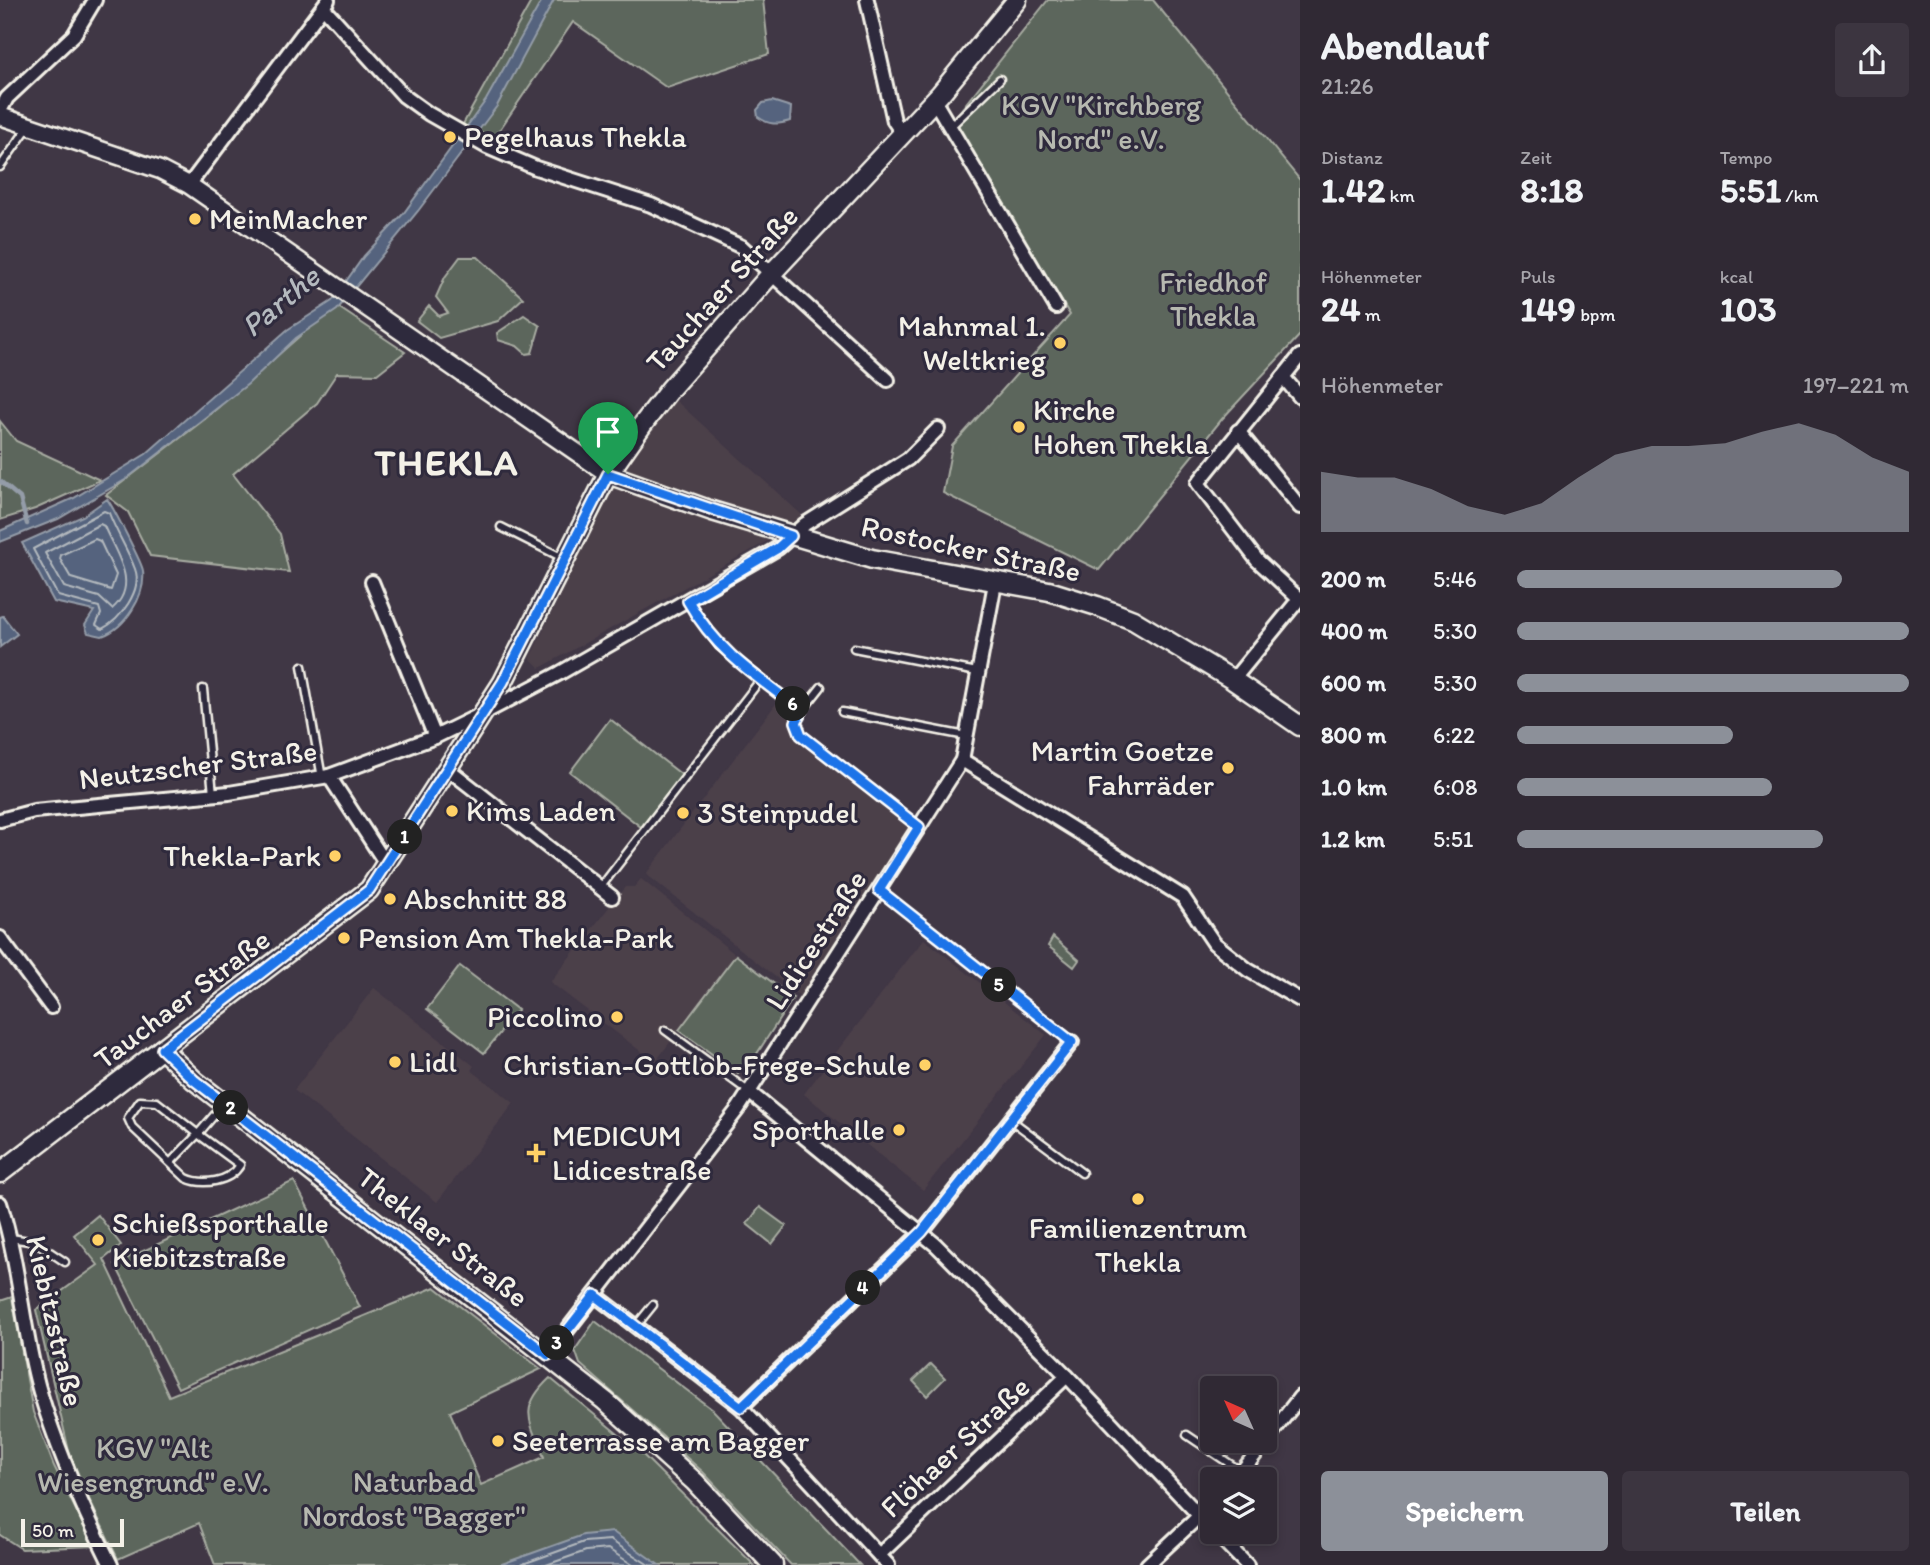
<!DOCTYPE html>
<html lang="de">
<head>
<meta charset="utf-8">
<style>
  body { margin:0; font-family:Itim,sans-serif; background:#3c3540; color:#f1f3f6; height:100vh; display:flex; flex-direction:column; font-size:26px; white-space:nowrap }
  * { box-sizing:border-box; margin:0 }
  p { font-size:23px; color:#a8a6ac }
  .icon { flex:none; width:38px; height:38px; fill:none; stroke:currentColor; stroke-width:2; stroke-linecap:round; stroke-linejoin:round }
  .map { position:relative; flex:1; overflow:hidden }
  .sheet { display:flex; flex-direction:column; background:#302934; width:630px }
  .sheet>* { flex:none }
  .needle { width:46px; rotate:315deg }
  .buttons { position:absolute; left:1200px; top:1376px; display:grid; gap:14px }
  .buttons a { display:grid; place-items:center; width:77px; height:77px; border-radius:7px; background:#302934; box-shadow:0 4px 10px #0003,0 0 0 2px #4b454f; font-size:35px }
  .scale { position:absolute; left:21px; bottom:18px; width:103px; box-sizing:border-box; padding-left:7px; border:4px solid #f4f1e8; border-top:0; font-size:19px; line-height:24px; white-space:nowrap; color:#f4f1e8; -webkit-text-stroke:5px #2f2a3d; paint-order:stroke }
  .pin { position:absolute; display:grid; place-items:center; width:60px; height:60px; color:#fff; margin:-72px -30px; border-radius:50% 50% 50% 0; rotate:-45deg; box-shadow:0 0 7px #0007 }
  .pin .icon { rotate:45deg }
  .km { position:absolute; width:35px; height:35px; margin:-18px; border-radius:50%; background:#222; color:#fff; font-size:19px; line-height:35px; text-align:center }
  .round { display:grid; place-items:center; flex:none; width:74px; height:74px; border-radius:7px; background:#3c3540 }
  .headline { display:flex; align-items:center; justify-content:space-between; height:119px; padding:0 21px }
  h1 { font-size:38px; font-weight:700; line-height:52px }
  .metrics { display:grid; grid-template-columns:repeat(3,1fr); gap:10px; height:119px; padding:7px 21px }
  .metrics div { display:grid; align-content:center }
  .metrics b { font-size:35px; font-weight:700 }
  .metrics small { font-size:19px; font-weight:400 }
  .metrics p { font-size:19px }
  .chart { height:196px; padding:14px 21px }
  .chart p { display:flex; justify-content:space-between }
  .chart svg { width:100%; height:126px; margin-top:7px; fill:#8c9099; opacity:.7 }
  .cta { display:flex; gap:14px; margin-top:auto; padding:14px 21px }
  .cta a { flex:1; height:80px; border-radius:7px; background:#8c9099; color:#fff; font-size:28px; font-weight:700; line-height:80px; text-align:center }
  .cta a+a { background:#3c3540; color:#f1f3f6 }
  ul { padding:0 21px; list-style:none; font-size:23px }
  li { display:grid; grid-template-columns:112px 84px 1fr; align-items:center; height:52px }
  li i { height:18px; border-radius:9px; background:#8c9099 }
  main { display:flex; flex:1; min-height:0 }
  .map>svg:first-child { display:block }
  .built { fill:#4c404a }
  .green { fill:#5b665b; stroke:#a8aca2; stroke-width:2 }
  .water { fill:#54647e; stroke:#949ca8; stroke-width:2 }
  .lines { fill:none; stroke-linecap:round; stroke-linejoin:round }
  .shore { stroke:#b4b9be; stroke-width:2 }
  .stream { stroke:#949ca8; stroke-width:4.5 }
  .service-casing { stroke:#f4f1e8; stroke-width:11 }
  .minor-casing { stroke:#f4f1e8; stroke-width:18 }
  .tertiary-casing { stroke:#f4f1e8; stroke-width:21 }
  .secondary-casing { stroke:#f4f1e8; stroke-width:23 }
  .service { stroke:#2f2a3d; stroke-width:6 }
  .minor { stroke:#2f2a3d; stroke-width:12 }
  .tertiary { stroke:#2f2a3d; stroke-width:16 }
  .secondary { stroke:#2f2a3d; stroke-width:18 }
  .route-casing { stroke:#fff; stroke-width:14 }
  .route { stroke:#1a73e8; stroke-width:9 }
  .poi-dot { fill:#ffd166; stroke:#2f2a3d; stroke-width:2.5 }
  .labels { text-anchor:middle; stroke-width:6; stroke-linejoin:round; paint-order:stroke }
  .park-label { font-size:30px; fill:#b7b9b0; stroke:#2f2a3d }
  .poi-label { font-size:30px; fill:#f4f1e8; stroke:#2f2a3d; text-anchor:start }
  .street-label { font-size:30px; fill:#f4f1e8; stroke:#2f2a3d }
  .water-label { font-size:32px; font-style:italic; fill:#b4b9be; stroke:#2f2a3d }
  .district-label { font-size:37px; font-weight:bold; letter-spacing:2px; fill:#f4f1e8; stroke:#2f2a3d }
</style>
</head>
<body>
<main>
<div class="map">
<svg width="1300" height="1565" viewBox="0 0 1300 1565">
  <rect width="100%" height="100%" fill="#403745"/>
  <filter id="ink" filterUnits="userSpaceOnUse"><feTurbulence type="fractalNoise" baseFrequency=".0143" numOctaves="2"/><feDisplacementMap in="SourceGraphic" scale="14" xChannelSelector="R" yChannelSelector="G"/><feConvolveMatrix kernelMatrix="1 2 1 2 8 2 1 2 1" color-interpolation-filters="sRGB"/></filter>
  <g filter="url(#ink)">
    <g class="built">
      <polygon points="674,399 802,515 771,539 540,668 530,658 613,485"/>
      <polygon points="782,696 802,711 796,729 919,827 807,1002 646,874"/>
      <polygon points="641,879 736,955 655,1062 550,982 625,887 634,887"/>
      <polygon points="924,939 1046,1035 923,1190 804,1094"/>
      <polygon points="374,988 474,1066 471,1070 514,1103 437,1202 294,1090"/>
    </g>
    <g class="green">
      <polygon points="532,0 763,0 769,54 667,88 573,22 494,138 462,126"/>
      <polygon points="1048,0 1153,0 1300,180 1300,335 1222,419 1099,570 943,493 952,446 1070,315 952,121"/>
      <polygon points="460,257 478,257 523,298 498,321 439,338 417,321 429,306 439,316 448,313 436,297 445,277"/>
      <polygon points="335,305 405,352 377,374 337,373 317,403 233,474 280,534 289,572 150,556 128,512 106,495 205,419"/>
      <polygon points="524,315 540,326 532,353 526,354 517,346 498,340 497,333"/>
      <polygon points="0,421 16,441 100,480 35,509 0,520"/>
      <polygon points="610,719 682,775 641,827 570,772"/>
      <polygon points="1053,937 1079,960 1074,967 1048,946"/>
      <polygon points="736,955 793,998 749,1066 744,1064 738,1073 679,1030"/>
      <polygon points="460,966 518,1010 484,1053 427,1009"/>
      <polygon points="294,1181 360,1307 178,1388 115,1264"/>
      <polygon points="760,1207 786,1226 772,1244 747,1224"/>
      <path d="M98,1215L121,1245L104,1259L169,1396L435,1287L541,1369L450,1412L481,1485L544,1457C529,1421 518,1408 550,1378L641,1453L754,1565H215L199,1523L118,1559L72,1464L36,1310L98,1265L74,1235Z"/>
      <polygon points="12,1297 33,1412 54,1466 94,1546 22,1549 0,1535 0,1301"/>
      <polygon points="595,1321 713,1410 860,1565 791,1565 703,1472 580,1364 575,1350"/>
      <polygon points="931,1364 945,1378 927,1396 913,1381"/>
    </g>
    <g class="water">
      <polygon points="542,0 554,0 497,106 418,211 337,310 296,338 248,384 125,480 58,519 0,542 0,531 74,498 146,454 287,330 332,301 364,256 403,214 486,100"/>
      <path d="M772,101L791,107L790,121C777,125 769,125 758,117L757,110L763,103Z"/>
      <path d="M107,499C112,505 143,565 143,571C146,596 125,628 102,636L88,633L85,625L94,611L54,602L22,543L83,516Z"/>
      <polygon points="3,616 17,634 0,647 0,617"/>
      <polygon points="613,1532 659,1565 499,1565 583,1535"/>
    </g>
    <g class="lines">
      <g class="shore">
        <path d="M104,511L109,513C116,532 128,550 135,569C143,590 120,620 102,629L96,625L101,614L99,607L58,596L33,549Z"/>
        <path d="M100,524L104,526C115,553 141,584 112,609L99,597L64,587L45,553Z"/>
        <polygon points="95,539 100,541 116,575 111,590 71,578 60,559 61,555"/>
        <polyline points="520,1565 584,1542 610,1540 649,1565"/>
        <polyline points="546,1565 586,1551 608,1549 633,1565"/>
      </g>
      <polyline class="stream" points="0,481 20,498 27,524"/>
      <g class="service-casing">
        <g id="service">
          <polyline points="950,127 1000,79"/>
          <polyline points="0,167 29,126"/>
          <polyline points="501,527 565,559"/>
          <polyline points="688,601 719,646 802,711 796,721 801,735 919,827"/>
          <polyline points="854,648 977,672"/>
          <polyline points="302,666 322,778"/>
          <polyline points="203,689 213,794"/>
          <polyline points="802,711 821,687"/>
          <polyline points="842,712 966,736"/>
          <polyline points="600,888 761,679"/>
          <polyline points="879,890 1072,1042"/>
          <polyline points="665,1030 748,1091"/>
          <polyline points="1011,1120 1082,1173"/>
          <path d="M170,1163L198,1134L240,1165C230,1182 203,1186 186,1178L132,1127L128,1118L140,1101L157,1102L198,1134L223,1105"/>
          <polyline points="11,1238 35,1242 65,1262"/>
          <polyline points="636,1326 653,1305"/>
          <polyline points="1187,1435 1242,1472"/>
        </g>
      </g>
      <g class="minor-casing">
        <g id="minor">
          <polyline points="867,0 894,121 903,134"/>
          <polyline points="324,8 404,96 429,114 487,147 536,168 651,205 742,247 888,380"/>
          <polyline points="934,100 1056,307"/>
          <polyline points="0,111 7,98 74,35 95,0"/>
          <polyline points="189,185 328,0"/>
          <polyline points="1283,377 1300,397"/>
          <polyline points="1238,431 1300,507"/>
          <polyline points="372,582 435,737"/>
          <polyline points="1299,599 1257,560 1198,483 1300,356"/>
          <polyline points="1233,680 1300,598"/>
          <polyline points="962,760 1183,897 1214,943 1248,970 1300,1000"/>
          <polyline points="448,769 612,897"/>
          <polyline points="329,776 381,856 390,862"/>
          <polyline points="0,820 34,811 229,793 329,776 435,737 484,713 560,673 778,548 805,524 908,459 938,429"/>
          <polyline points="0,938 51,1007"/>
          <polyline points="749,1092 936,1245 1067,1376 1213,1530"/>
          <path d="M0,1203C20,1265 22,1330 40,1392C58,1452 83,1509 111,1565"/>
          <polyline points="595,1295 741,1407 888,1565"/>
          <polyline points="548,1355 738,1109 962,760 995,583"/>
          <polyline points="741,1407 922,1232 1072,1042"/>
          <polyline points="1236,1479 1300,1397"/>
          <polyline points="1214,1531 1247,1565"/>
          <polyline points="879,1555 1067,1376"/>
          <polyline points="1147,1565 1213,1503"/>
        </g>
      </g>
      <g class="tertiary-casing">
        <polyline id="tertiary" points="0,116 160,170 189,185 608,474"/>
      </g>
      <g class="secondary-casing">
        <g id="secondary">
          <polyline points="608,474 712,511 872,559 1049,591 1097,606 1133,620 1233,680 1300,726"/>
          <polyline points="162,1049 194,1080 605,1401 695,1482 773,1565"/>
          <polyline points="0,1173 369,890 503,682 608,474 643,424 670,389 772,273 940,94 1017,0"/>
        </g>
      </g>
      <use href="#service" class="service"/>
      <use href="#minor" class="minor"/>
      <use href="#tertiary" class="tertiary"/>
      <use href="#secondary" class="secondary"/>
    </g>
  </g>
  <g class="lines" filter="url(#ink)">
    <g class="route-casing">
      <path id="route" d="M608,474L791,536L778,548L688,601C716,651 757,677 802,711L796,722L801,735L919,827L879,890L1072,1042L922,1232L741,1407L595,1295L548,1355L194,1080L162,1049L369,890L503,682Z"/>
    </g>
    <use href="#route" class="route"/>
  </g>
  <g class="poi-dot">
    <circle cx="450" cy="137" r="7"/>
    <circle cx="195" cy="219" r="7"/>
    <circle cx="1060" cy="343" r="7"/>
    <circle cx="1019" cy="427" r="7"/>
    <circle cx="1228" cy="768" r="7"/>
    <circle cx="452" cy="811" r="7"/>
    <circle cx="683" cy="813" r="7"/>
    <circle cx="335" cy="856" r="7"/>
    <circle cx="390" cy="899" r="7"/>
    <circle cx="344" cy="938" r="7"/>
    <circle cx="617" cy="1017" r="7"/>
    <circle cx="395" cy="1062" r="7"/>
    <circle cx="925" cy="1065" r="7"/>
    <circle cx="899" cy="1130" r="7"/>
    <path d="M532.5 1142.5h7v7h7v7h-7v7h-7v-7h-7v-7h7z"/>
    <circle cx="1138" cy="1199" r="7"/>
    <circle cx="98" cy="1240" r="7"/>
    <circle cx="498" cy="1441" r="7"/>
  </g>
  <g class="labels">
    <g class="park-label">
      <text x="1101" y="115">KGV "Kirchberg<tspan x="1101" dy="34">Nord" e.V.</tspan></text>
      <text x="1213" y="292">Friedhof<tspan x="1213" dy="34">Thekla</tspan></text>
      <text x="153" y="1458">KGV "Alt<tspan x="153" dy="34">Wiesengrund" e.V.</tspan></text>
      <text x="414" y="1492">Naturbad<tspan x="414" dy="34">Nordost "Bagger"</tspan></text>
    </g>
    <g class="poi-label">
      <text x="464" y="147">Pegelhaus Thekla</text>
      <text x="209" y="229">MeinMacher</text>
      <text x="1046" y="336" text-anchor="end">Mahnmal 1.<tspan x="1046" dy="34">Weltkrieg</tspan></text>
      <text x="1033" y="420">Kirche<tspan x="1033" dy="34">Hohen Thekla</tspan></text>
      <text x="1214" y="761" text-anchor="end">Martin Goetze<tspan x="1214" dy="34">Fahrräder</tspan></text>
      <text x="466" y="821">Kims Laden</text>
      <text x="697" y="823">3 Steinpudel</text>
      <text x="321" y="866" text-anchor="end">Thekla-Park</text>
      <text x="404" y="909">Abschnitt 88</text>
      <text x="358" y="948">Pension Am Thekla-Park</text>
      <text x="603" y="1027" text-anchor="end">Piccolino</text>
      <text x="409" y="1072">Lidl</text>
      <text x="911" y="1075" text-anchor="end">Christian-Gottlob-Frege-Schule</text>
      <text x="885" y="1140" text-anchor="end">Sporthalle</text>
      <text x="552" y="1146">MEDICUM<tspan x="552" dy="34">Lidicestraße</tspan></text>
      <text x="112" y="1233">Schießsporthalle<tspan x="112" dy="34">Kiebitzstraße</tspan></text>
      <text x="1138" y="1238" text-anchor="middle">Familienzentrum<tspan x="1138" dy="34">Thekla</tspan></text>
      <text x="512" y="1451">Seeterrasse am Bagger</text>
    </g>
    <g class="street-label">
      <text transform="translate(722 289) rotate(-48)" y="10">Tauchaer Straße</text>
      <text transform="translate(971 549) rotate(12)" y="10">Rostocker Straße</text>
      <text transform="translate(198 765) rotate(-7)" y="10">Neutzscher Straße</text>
      <text transform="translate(816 940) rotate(-57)" y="10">Lidicestraße</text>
      <text transform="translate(182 999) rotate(-37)" y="10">Tauchaer Straße</text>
      <text transform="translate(443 1237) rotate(38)" y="10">Theklaer Straße</text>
      <text transform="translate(55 1321) rotate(77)" y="10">Kiebitzstraße</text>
      <text transform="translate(955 1447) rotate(-43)" y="10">Flöhaer Straße</text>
    </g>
    <g class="water-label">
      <text transform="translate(280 301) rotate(-40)" y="11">Parthe</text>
    </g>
    <g class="district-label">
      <text x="447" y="475">THEKLA</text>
    </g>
  </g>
</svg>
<div class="buttons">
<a><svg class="needle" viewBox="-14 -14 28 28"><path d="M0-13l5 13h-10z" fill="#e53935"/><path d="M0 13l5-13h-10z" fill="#a8a6ac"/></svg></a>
<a><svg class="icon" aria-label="layers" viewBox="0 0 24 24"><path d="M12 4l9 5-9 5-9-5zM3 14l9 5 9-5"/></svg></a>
</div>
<div class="scale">50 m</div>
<div class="pin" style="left:608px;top:474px;background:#1e9e55"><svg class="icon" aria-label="arrive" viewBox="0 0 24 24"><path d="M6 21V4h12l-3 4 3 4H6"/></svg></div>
<b class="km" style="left:405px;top:837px">1</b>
<b class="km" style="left:231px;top:1108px">2</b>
<b class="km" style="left:557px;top:1343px">3</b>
<b class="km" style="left:863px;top:1288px">4</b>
<b class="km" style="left:999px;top:985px">5</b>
<b class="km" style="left:793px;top:704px">6</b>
</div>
<section class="sheet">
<div class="headline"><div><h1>Abendlauf</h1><p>21:26</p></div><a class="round"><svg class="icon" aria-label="share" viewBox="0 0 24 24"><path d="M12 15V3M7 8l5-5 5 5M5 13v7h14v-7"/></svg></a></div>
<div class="metrics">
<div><p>Distanz</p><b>1.42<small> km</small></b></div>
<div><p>Zeit</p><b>8:18</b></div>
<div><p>Tempo</p><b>5:51<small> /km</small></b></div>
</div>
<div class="metrics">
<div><p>Höhenmeter</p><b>24<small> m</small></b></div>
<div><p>Puls</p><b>149<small> bpm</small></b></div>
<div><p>kcal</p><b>103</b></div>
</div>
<div class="chart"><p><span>Höhenmeter</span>197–221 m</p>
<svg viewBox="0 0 160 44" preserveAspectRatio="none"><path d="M0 44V23L10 25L20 25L30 29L40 35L50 38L60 34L70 25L80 17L90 14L100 14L110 13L120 9L130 6L140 10L150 18L160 23V44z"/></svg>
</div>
<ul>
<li><b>200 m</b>5:46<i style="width:83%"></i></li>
<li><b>400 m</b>5:30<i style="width:100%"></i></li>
<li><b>600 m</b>5:30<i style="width:100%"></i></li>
<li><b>800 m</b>6:22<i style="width:55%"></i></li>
<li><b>1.0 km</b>6:08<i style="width:65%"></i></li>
<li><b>1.2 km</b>5:51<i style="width:78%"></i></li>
</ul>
<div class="cta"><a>Speichern</a><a>Teilen</a></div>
</section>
</main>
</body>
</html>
